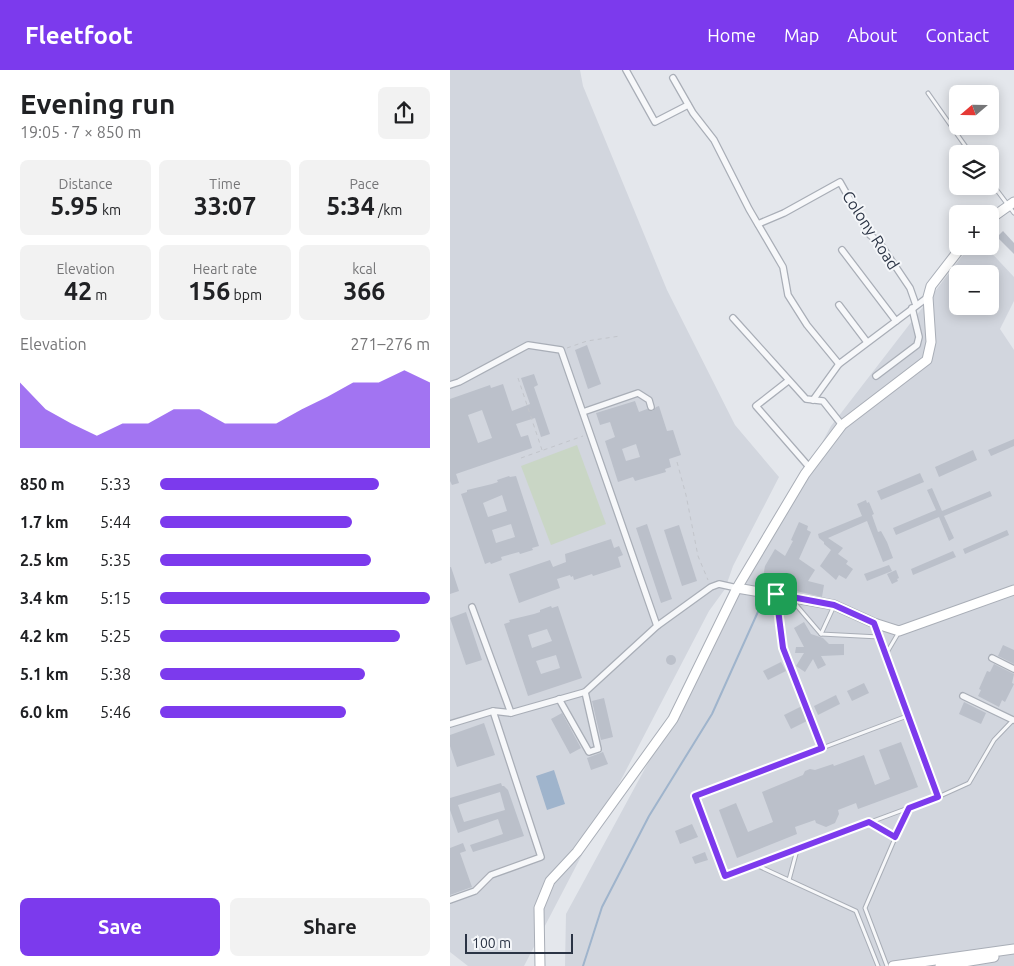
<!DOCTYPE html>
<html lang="en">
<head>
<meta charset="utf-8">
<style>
  body { margin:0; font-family:Ubuntu,sans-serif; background:#f2f2f2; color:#202124; height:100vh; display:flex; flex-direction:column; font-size:19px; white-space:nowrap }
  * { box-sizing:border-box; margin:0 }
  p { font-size:16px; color:#757577 }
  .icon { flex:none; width:28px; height:28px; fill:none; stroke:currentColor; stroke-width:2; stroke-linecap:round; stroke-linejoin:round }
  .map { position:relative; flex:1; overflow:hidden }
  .details { display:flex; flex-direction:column; background:#fff; width:450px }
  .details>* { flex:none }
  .needle { width:32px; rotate:250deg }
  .tools { position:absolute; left:499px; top:15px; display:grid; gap:10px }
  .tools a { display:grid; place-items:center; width:50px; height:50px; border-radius:8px; background:#fff; box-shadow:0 2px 12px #0003; font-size:25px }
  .scale { position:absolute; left:15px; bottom:12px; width:108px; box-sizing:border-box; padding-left:5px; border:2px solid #2b3445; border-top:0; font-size:14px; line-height:18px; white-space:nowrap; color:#2b3445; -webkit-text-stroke:4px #f4f6f9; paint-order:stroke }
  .pin { position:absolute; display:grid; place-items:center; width:42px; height:42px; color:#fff; margin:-21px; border-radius:10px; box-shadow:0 2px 8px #0006 }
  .round { display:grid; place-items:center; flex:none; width:52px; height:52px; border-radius:8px; background:#f2f2f2 }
  .head { display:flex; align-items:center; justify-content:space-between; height:85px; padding:0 20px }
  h1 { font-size:28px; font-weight:600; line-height:38px }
  .metrics { display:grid; grid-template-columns:repeat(3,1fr); gap:8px; height:85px; padding:5px 20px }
  .metrics div { display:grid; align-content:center; border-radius:8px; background:#f2f2f2; text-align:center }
  .metrics b { font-size:25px; font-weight:600 }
  .metrics small { font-size:14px; font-weight:400 }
  .metrics p { font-size:14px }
  .chart { height:140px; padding:10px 20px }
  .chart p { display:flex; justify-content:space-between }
  .chart svg { width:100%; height:90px; margin-top:5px; fill:#7c3aed; opacity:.7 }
  .primary-button { display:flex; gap:10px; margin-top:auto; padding:10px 20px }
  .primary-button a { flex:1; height:58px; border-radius:8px; background:#7c3aed; color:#fff; font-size:20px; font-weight:600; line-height:58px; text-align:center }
  .primary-button a+a { background:#f2f2f2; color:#202124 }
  ul { padding:0 20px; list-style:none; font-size:16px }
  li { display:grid; grid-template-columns:80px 60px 1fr; align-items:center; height:38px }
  li i { height:12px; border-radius:6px; background:#7c3aed }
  header { display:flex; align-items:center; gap:30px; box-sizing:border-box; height:70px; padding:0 25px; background:#7c3aed; color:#fff }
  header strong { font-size:24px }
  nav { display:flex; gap:28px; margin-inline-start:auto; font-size:18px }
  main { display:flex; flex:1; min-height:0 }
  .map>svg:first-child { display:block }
  .built { fill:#d2d6de; fill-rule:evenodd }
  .green { fill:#c9d6c5 }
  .water { fill:#9fb4cc }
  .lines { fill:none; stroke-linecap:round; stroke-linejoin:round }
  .stream { stroke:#9fb4cc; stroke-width:2 }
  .building { fill:#bbc0ca; fill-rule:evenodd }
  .lane-casing { stroke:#a9aeb7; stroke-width:5 }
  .street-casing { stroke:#a9aeb7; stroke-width:8 }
  .secondary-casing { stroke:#a9aeb7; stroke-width:11 }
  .path { stroke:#c2c5cb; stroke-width:1; stroke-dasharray:4 4; stroke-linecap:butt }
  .lane { stroke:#f7f8fa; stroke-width:3 }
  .street { stroke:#f7f8fa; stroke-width:5.5 }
  .secondary { stroke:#fff; stroke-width:9 }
  .route-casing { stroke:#fff; stroke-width:10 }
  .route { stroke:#7c3aed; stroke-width:6 }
  .labels { text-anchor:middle; stroke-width:4; stroke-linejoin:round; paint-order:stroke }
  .street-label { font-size:16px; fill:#2b3445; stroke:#f4f6f9 }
</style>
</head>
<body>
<header>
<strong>Fleetfoot</strong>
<nav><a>Home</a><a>Map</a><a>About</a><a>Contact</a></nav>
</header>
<main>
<section class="details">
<div class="head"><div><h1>Evening run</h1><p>19:05 · 7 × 850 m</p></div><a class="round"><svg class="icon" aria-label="share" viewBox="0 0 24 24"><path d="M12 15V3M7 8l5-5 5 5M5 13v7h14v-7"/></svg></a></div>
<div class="metrics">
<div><p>Distance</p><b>5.95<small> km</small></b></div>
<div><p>Time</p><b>33:07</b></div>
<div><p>Pace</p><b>5:34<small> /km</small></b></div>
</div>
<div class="metrics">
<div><p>Elevation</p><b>42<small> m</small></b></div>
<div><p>Heart rate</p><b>156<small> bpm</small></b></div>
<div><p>kcal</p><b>366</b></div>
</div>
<div class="chart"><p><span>Elevation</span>271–276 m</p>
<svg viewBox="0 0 160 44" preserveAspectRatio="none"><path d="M0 44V12L10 25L20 32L30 38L40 32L50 32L60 25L70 25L80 32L90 32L100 32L110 25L120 19L130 12L140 12L150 6L160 12V44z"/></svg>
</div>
<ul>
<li><b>850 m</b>5:33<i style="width:81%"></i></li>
<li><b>1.7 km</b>5:44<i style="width:71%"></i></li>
<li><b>2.5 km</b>5:35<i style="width:78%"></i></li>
<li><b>3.4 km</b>5:15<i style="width:100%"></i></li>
<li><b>4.2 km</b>5:25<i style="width:89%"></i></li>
<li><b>5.1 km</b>5:38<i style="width:76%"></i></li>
<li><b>6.0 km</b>5:46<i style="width:69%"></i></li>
</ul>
<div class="primary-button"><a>Save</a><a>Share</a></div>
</section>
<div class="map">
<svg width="564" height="896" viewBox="0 0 564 896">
  <rect width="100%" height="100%" fill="#e4e7ec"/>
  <g class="built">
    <polygon points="0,0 130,0 133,16 217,220 285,355 329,407 283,496 275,519 259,541 74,896 18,896 0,882"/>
    <path d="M520,176H535L564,207V231L550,259L564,280V896H115L116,844L381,356ZM508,204H540V236H508Z"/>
  </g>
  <polygon class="green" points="127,375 156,454 101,475 71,396"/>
  <polygon class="water" points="104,700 115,734 97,740 86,706"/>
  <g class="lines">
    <polyline class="stream" points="133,896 152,837 199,746 262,644 311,535"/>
  </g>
  <g class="building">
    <polygon points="553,161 564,173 564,184 547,167"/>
    <polygon points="137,275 151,314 138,319 125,280"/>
    <path d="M84,304L88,315L84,317L100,364L91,367L85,348L66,354L71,367L78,365L82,378L6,404L9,413L2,415L0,411V329L40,315L41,318L53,314L62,341L80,334L71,308ZM32,340L42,368L28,373L18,345Z"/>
    <path d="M185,331L189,342L197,339L203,341L206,337L209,336L217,361L223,360L231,385L219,389L221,397L215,399L216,402L185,411L183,407L168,412L155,371L165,367L160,352L150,355L146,343ZM186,374L190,387L176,391L172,379Z"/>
    <polygon points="564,369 564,376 541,386 538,380"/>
    <polygon points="523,380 527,390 489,407 485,397"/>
    <polygon points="470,403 474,412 431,430 427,421"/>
    <path d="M59,406L60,407L66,406L89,476L82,478L83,480L70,484L69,482L51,487L52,490L41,494L40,492L35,494L11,424L17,422V420L42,414L48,412L47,410ZM52,425L57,441L38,447L33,433ZM61,454L65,467L46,473L42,460Z"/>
    <polygon points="482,418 492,441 540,421 542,426 494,446 504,468 499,471 489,447 446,465 443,458 486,440 477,420"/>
    <polygon points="416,430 417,433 419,432 424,444 422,445 423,448 428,462 431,461 437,472 443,488 433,492 417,451 378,468 393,478 388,484 398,491 396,494 403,499 396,509 389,505 386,510 370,496 381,480 374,474 374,472 369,468 368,464 412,446 407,434"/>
    <polygon points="349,452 358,456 357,460 361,462 349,489 365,500 358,511 374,515 372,527 312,513 315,496 325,479 335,486 343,471 341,470"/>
    <polygon points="197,454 222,529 211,533 186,458"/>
    <polygon points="229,455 247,511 232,516 214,460"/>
    <polygon points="557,460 559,465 515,484 513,479"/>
    <polygon points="161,469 164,478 169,476 173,485 168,487 171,497 143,506 142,504 124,510 123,506 121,507 120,505 107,509 110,518 69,533 59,504 100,490 103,497 116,492 115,484"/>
    <polygon points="503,481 506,487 463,505 461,499"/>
    <polygon points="439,495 442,501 417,511 414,504"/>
    <polygon points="0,497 1,497 9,521 0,524"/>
    <polygon points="446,500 449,508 447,509 448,511 442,514 437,504"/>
    <path d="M101,536L102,538L108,536L132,608L78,626L54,554L60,552L59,550L84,544L90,542V540ZM97,559L102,571L82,578L78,565ZM106,585L110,598L91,604L86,591Z"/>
    <polygon points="16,542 32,590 16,595 0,548"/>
    <polygon points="354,552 361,564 373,568 379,574 394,574 394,585 371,586 376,595 368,599 363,589 355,602 346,596 354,583 345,583 346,577 354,577 344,558"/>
    <polygon points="553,575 564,580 564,594 548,586"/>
    <circle cx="221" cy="590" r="5"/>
    <polygon points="331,592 336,601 318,610 313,601"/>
    <polygon points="544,594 564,604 562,613 564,614 555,632 552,630 549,637 528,626 531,620 529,619 537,601 540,602"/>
    <polygon points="414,613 419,623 402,631 397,621"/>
    <polygon points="386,625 390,634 368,645 364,636"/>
    <polygon points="154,628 163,667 151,670 142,631"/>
    <polygon points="514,632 536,643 531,654 509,644"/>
    <polygon points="352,636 359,650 341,659 334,645"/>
    <polygon points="112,643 131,678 120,684 101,649"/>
    <polygon points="34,653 45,685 7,697 0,676 0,665"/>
    <polygon points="451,672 468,717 408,739 406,733 388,740 389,744 385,753 376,757 366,753 365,750 345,757 347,764 287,788 269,740 286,733 298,762 323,752 312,722 353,705 355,701 360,699 365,700 383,694 384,696 414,685 425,715 440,709 429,680"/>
    <polygon points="153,682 158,694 141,700 137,688"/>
    <path d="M51,713L52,716H54L58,720L74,766L23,782L20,775L53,764L48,749L8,763L0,740V728ZM50,722L55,740L14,752L8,735Z"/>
    <polygon points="242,754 248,767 230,774 225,761"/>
    <polygon points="13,773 16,781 10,783 22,817 0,825 0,778"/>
    <polygon points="255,782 258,790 245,794 242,787"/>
  </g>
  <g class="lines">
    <g class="lane-casing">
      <g id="lane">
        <polyline points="478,23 521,84"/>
        <polyline points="540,111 564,143"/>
        <polyline points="341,529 371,564 429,567"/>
        <polyline points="425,556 488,727 275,806 245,726 457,646"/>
        <polyline points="371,564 384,536"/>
        <polyline points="436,584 449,562"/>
        <polyline points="488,727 519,713 544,670 564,649"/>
        <polyline points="420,753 445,767"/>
        <polyline points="306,795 406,841 428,896"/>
        <polyline points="339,810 347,780"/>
        <polyline points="437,896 415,838 458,738"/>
      </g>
    </g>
    <g class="street-casing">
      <g id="street">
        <polyline points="176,0 205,52 238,35"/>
        <polyline points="223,8 243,43 264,70 299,139 333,197 338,225 357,255 389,294 478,227"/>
        <polyline points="308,154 334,143 390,112 420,165 429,172 460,218 466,235"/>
        <polyline points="392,180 446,251"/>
        <polyline points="389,235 417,272"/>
        <polyline points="283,248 356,329 373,331 392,355"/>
        <polyline points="426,306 467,275 469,267 462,238"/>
        <polyline points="338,311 306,336 360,398"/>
        <polyline points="0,315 9,312 78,275 111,280 207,556"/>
        <polyline points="363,330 389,294"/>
        <polyline points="133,342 188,323 199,330 201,337"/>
        <polyline points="22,537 61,643"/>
        <polyline points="542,588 564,599"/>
        <polyline points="513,626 563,650"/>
        <polyline points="109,629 139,682 148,679 135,622"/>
        <polyline points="0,654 43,641 61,643 135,622 207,556 261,517 269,514 287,518"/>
        <polyline points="0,830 25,821 41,805 91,787 43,641"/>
      </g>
    </g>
    <g class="secondary-casing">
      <g id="secondary">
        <polyline points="540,149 564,132"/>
        <polyline points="287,518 384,535 424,553 449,561 564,520"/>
        <polyline points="90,896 89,838 100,811 127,782 223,649 287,518 355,404 392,355 477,290 481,272 478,227 481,216 512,176"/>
        <polyline points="443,896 564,879"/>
        <polyline points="490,896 544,887"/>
      </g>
    </g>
    <g class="path">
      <polyline points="117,278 137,271 170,266"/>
      <polyline points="68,308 92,380"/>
      <polyline points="71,388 133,366"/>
      <polyline points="227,392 236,425 248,486 258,510"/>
      <polyline points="327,532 333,578 370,674"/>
    </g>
    <use href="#lane" class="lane"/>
    <use href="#street" class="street"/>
    <use href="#secondary" class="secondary"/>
  </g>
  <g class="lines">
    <g class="route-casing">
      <polygon id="route" points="326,524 384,535 424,553 488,727 459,738 445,767 419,752 275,806 245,726 372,678 333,578"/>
    </g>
    <use href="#route" class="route"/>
  </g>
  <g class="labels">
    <g class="street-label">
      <text transform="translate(421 160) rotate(57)" y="6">Colony Road</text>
    </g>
  </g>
</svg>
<div class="tools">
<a><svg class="needle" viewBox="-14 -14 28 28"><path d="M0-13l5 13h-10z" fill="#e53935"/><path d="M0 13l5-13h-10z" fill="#757577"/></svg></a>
<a><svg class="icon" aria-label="layers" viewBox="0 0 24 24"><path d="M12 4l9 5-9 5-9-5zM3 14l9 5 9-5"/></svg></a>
<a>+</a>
<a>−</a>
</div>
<div class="scale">100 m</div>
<div class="pin" style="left:326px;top:524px;background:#1e9e55"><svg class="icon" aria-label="arrive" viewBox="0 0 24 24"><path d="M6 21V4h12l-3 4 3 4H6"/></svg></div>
</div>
</main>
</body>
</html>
